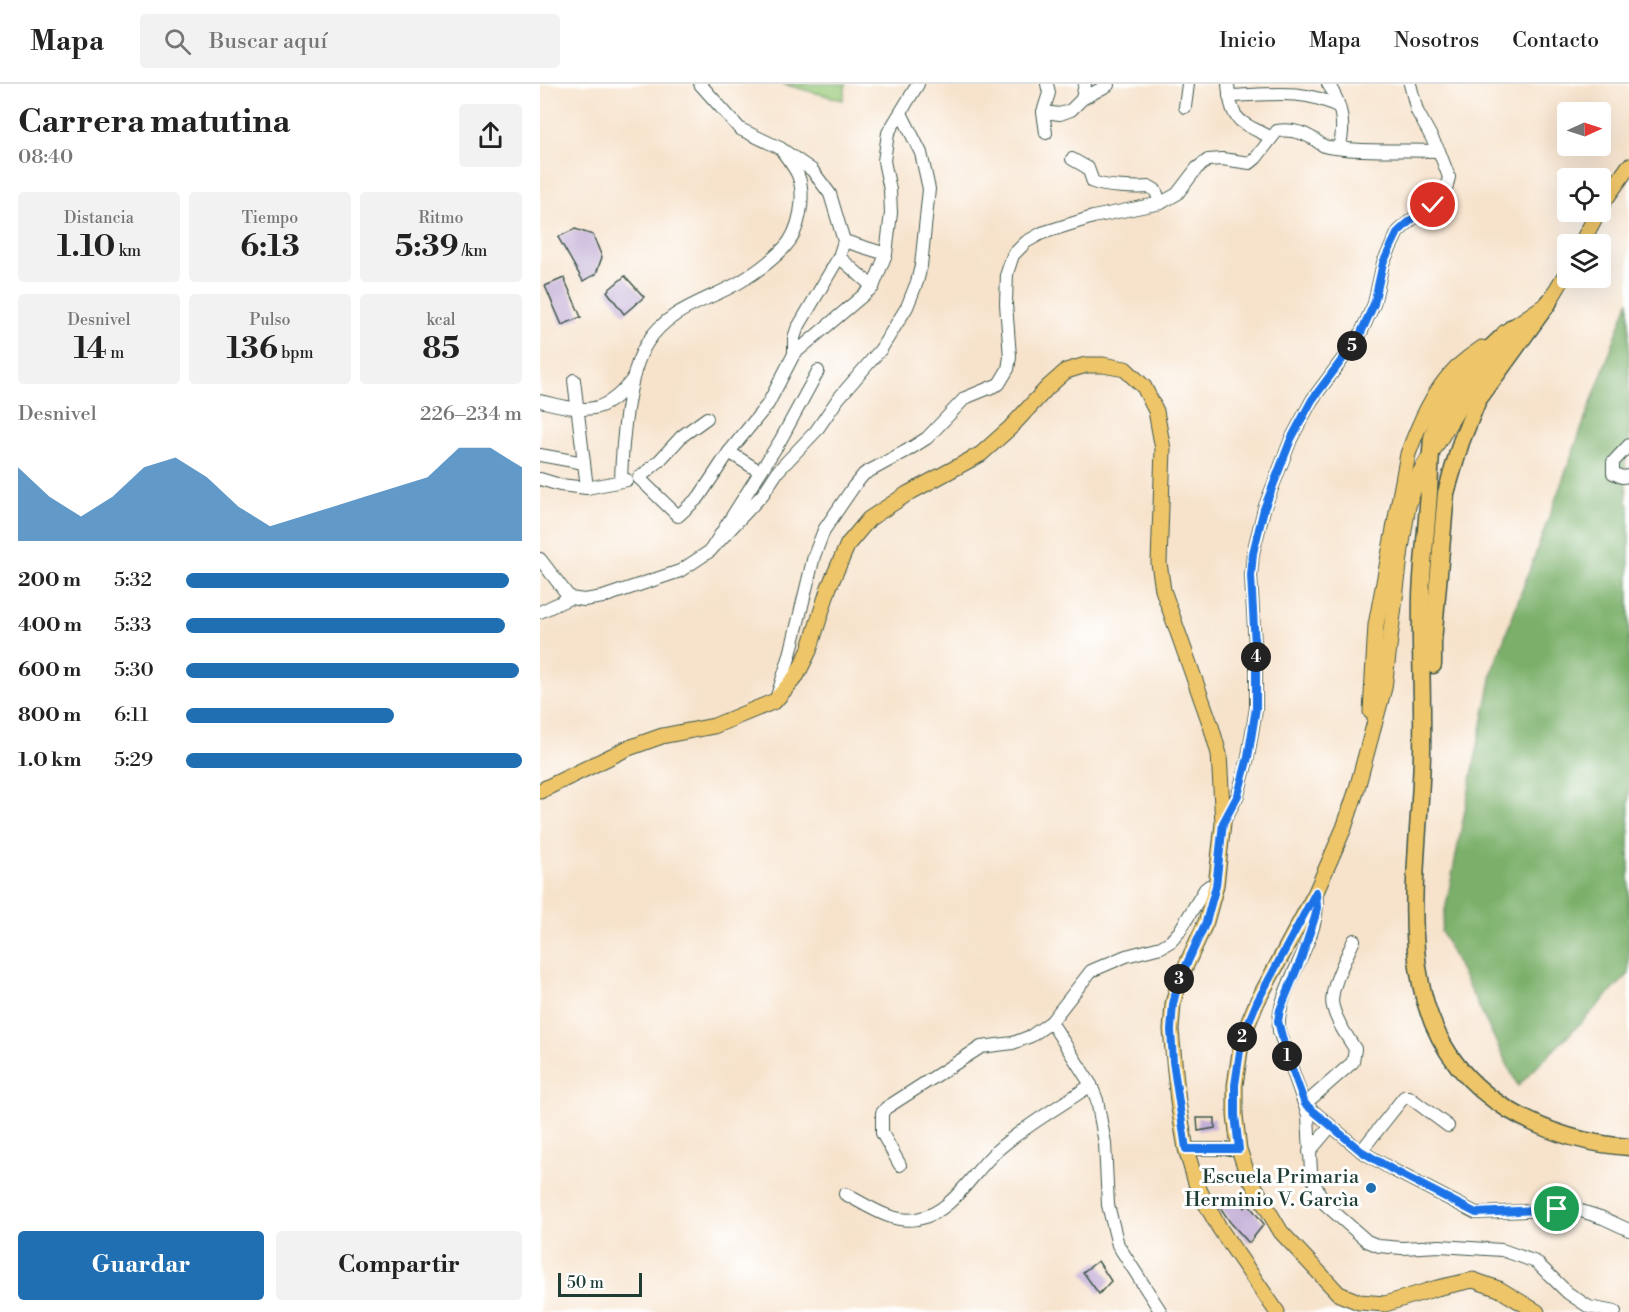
<!DOCTYPE html>
<html lang="es">
<head>
<meta charset="utf-8">
<style>
  body { margin:0; font-family:"Libre Bodoni",serif; background:#f2f2f2; color:#222; height:100vh; display:flex; flex-direction:column; font-size:22px; white-space:nowrap }
  * { box-sizing:border-box; margin:0 }
  p { font-size:20px; color:#767676 }
  .icon { flex:none; width:33px; height:33px; fill:none; stroke:currentColor; stroke-width:2; stroke-linecap:round; stroke-linejoin:round }
  .map { position:relative; flex:1; overflow:hidden }
  .drawer { display:flex; flex-direction:column; background:#fff; width:540px }
  .drawer>* { flex:none }
  .needle { width:39px; rotate:87deg }
  .fabs { position:absolute; left:1017px; top:18px; display:grid; gap:12px }
  .fabs a { display:grid; place-items:center; width:54px; height:54px; border-radius:6px; background:#fff; box-shadow:0 6px 24px #0002; font-size:30px }
  .scale { position:absolute; left:18px; bottom:15px; width:84px; box-sizing:border-box; padding-left:6px; border:3px solid #1f3d34; border-top:0; font-size:16px; line-height:21px; white-space:nowrap; color:#1f3d34; -webkit-text-stroke:4px #fff; paint-order:stroke }
  .pin { position:absolute; display:grid; place-items:center; width:51px; height:51px; color:#fff; margin:-26px; border:3px solid #fff; border-radius:50%; box-shadow:0 2px 6px #0007 }
  .km { position:absolute; width:30px; height:30px; margin:-15px; border-radius:50%; background:#222; color:#fff; font-size:16px; line-height:30px; text-align:center }
  .round { display:grid; place-items:center; flex:none; width:63px; height:63px; border-radius:6px; background:#f2f2f2 }
  .overview { display:flex; align-items:center; justify-content:space-between; height:102px; padding:0 18px }
  h1 { font-size:33px; font-weight:700; line-height:45px }
  .metrics { display:grid; grid-template-columns:repeat(3,1fr); gap:9px; height:102px; padding:6px 18px }
  .metrics div { display:grid; align-content:center; border-radius:6px; background:#f2f2f2; text-align:center }
  .metrics b { font-size:30px; font-weight:700 }
  .metrics small { font-size:16px; font-weight:400 }
  .metrics p { font-size:16px }
  .chart { height:168px; padding:12px 18px }
  .chart p { display:flex; justify-content:space-between }
  .chart svg { width:100%; height:108px; margin-top:6px; fill:#1f6fb2; opacity:.7 }
  .primary-button { display:flex; gap:12px; margin-top:auto; padding:12px 18px }
  .primary-button a { flex:1; height:69px; border-radius:6px; background:#1f6fb2; color:#fff; font-size:24px; font-weight:700; line-height:69px; text-align:center }
  .primary-button a+a { background:#f2f2f2; color:#222 }
  ul { padding:0 18px; list-style:none; font-size:20px }
  li { display:grid; grid-template-columns:96px 72px 1fr; align-items:center; height:45px }
  li i { height:15px; border-radius:8px; background:#1f6fb2 }
  header { display:flex; align-items:center; gap:36px; box-sizing:border-box; height:84px; padding:0 30px; background:#fff; border-bottom:2px solid #e0e0e0 }
  header strong { font-size:28px }
  nav { display:flex; gap:33px; margin-inline-start:auto; font-size:21px }
  .search { width:420px; height:54px; background:#f2f2f2; display:flex; align-items:center; gap:15px; box-sizing:border-box; padding:0 21px; border-radius:6px; color:#767676; font-size:22px }
  main { display:flex; flex:1; min-height:0 }
  .map>svg:first-child { display:block }
  .green { fill:#9bcc7b; stroke:#5d8458; stroke-width:1.5 }
  .forest { fill:#7cb06b; stroke:#4e7650; stroke-width:1.5 }
  .building { fill:#c2aed6 }
  .lines { fill:none; stroke-linecap:round; stroke-linejoin:round }
  .minor-casing { stroke:#3f564b; stroke-width:14 }
  .major-casing { stroke:#3f564b; stroke-width:17 }
  .highway-casing { stroke:#3f564b; stroke-width:19 }
  .minor { stroke:#fff; stroke-width:12 }
  .major { stroke:#eec569; stroke-width:15 }
  .highway { stroke:#eec569; stroke-width:16 }
  .route-casing { stroke:#fff; stroke-width:12 }
  .route { stroke:#1a73e8; stroke-width:8 }
  .poi-dot { fill:#1f6fb2; stroke:#fff; stroke-width:2 }
  .labels { text-anchor:middle; stroke-width:6; stroke-linejoin:round; paint-order:stroke }
  .poi-label { font-size:20px; fill:#1f3d34; stroke:#fff; text-anchor:end }
</style>
</head>
<body>
<header>
<strong>Mapa</strong>
<div class="search"><svg class="icon" aria-label="search" viewBox="0 0 24 24"><circle cx="10" cy="10" r="6"/><path d="M15 15l6 6"/></svg>Buscar aquí</div>
<nav><a>Inicio</a><a>Mapa</a><a>Nosotros</a><a>Contacto</a></nav>
</header>
<main>
<section class="drawer">
<div class="overview"><div><h1>Carrera matutina</h1><p>08:40</p></div><a class="round"><svg class="icon" aria-label="share" viewBox="0 0 24 24"><path d="M12 15V3M7 8l5-5 5 5M5 13v7h14v-7"/></svg></a></div>
<div class="metrics">
<div><p>Distancia</p><b>1.10<small> km</small></b></div>
<div><p>Tiempo</p><b>6:13</b></div>
<div><p>Ritmo</p><b>5:39<small> /km</small></b></div>
</div>
<div class="metrics">
<div><p>Desnivel</p><b>14<small> m</small></b></div>
<div><p>Pulso</p><b>136<small> bpm</small></b></div>
<div><p>kcal</p><b>85</b></div>
</div>
<div class="chart"><p><span>Desnivel</span>226–234 m</p>
<svg viewBox="0 0 160 44" preserveAspectRatio="none"><path d="M0 44V14L10 26L20 34L30 26L40 14L50 10L60 18L70 30L80 38L90 34L100 30L110 26L120 22L130 18L140 6L150 6L160 14V44z"/></svg>
</div>
<ul>
<li><b>200 m</b>5:32<i style="width:96%"></i></li>
<li><b>400 m</b>5:33<i style="width:95%"></i></li>
<li><b>600 m</b>5:30<i style="width:99%"></i></li>
<li><b>800 m</b>6:11<i style="width:62%"></i></li>
<li><b>1.0 km</b>5:29<i style="width:100%"></i></li>
</ul>
<div class="primary-button"><a>Guardar</a><a>Compartir</a></div>
</section>
<div class="map">
<svg width="1089" height="1228" viewBox="0 0 1089 1228">
  <rect width="100%" height="100%" fill="#fff"/>
  <filter id="ink" filterUnits="userSpaceOnUse"><feTurbulence type="fractalNoise" baseFrequency=".0167" numOctaves="2"/><feDisplacementMap in="SourceGraphic" scale="12" xChannelSelector="R" yChannelSelector="G"/><feConvolveMatrix kernelMatrix="1 2 1 2 8 2 1 2 1" color-interpolation-filters="sRGB"/></filter>
  <filter id="wash" filterUnits="userSpaceOnUse"><feTurbulence type="fractalNoise" baseFrequency=".008" numOctaves="4" result="noise"/><feDisplacementMap in="SourceGraphic" scale="24" xChannelSelector="R" yChannelSelector="G"/><feGaussianBlur stdDeviation="1.35" result="paint"/><feColorMatrix in="noise" values="0 0 0 0 0 0 0 0 0 0 0 0 0 0 0 0 0 1.4 0 .05"/><feComposite in="paint" operator="in"/></filter>
  <g filter="url(#wash)">
    <rect width="100%" height="100%" fill="#f7e3cc"/>
    <polygon class="green" points="243,0 306,0 303,16"/>
    <polygon class="forest" points="1089,216 1089,370 1085,373 1087,420 1089,420 1089,890 978,1002 901,847 953,585"/>
    <g id="blocks">
      <g class="building">
        <polygon points="35,145 53,151 62,173 56,190 43,197 18,153"/>
        <polygon points="85,192 104,213 84,230 67,207"/>
        <polygon points="24,194 41,233 22,241 5,202"/>
        <polygon points="657,1034 675,1034 675,1044 658,1047"/>
        <polygon points="696,1110 704,1124 709,1121 724,1140 709,1159 690,1138 674,1114"/>
        <polygon points="558,1177 571,1197 559,1210 543,1188"/>
      </g>
    </g>
  </g>
  <g filter="url(#ink)">
    <use href="#blocks" fill-opacity="0" stroke="#3f564b" stroke-width="1.5"/>
    <g class="lines">
      <g class="minor-casing">
        <g id="minor">
          <polyline points="160,0 200,45 240,64 272,86 290,110 304,157 299,173 257,245 254,254 254,270"/>
          <path d="M688,0C691,38 699,37 730,53"/>
          <path d="M788,0C801,18 806,42 799,63"/>
          <path d="M689,12C728,11 764,4 799,23"/>
          <polyline points="542,15 545,0"/>
          <polyline points="645,23 648,0"/>
          <polyline points="503,28 520,30 531,26 542,15 568,1"/>
          <polyline points="506,49 503,28 509,9 507,0"/>
          <path d="M532,75L548,84L553,98C564,103 597,104 610,103L615,106L621,119"/>
          <polyline points="304,157 346,170"/>
          <polyline points="299,173 333,203"/>
          <polyline points="34,296 47,404"/>
          <path d="M0,317C43,327 62,334 92,296"/>
          <polyline points="1089,361 1073,378 1073,389 1082,393 1089,392"/>
          <polyline points="189,368 219,387"/>
          <polyline points="0,371 44,379"/>
          <polyline points="99,394 138,432 159,413 189,368 228,320 254,270 333,203 346,170 351,129 350,106 344,77 348,49 378,0"/>
          <polyline points="99,394 119,377 142,352 167,334"/>
          <polyline points="0,395 20,401 47,404 87,396"/>
          <path d="M81,397C82,361 87,290 107,259C128,225 167,217 200,198C215,189 232,176 244,164C260,147 266,113 258,91C254,82 246,73 240,64"/>
          <polyline points="170,467 223,410 238,387 276,347 298,315 341,265 367,223 377,198 381,182 389,105 381,69 361,29"/>
          <polyline points="0,475 30,514 44,516 63,513 140,487 170,467 240,357 278,287"/>
          <polyline points="0,528 30,514"/>
          <path d="M237,612L250,571L274,472L284,446L314,402L324,390L368,366L387,354L425,314L459,300L468,285L470,273L466,220L467,189L473,171L486,158L502,149L553,133L621,119L637,110L657,84L668,76L682,75L710,79L716,74L737,47C750,45 760,47 772,54C778,57 781,62 788,63C824,69 862,65 899,67"/>
          <polyline points="683,739 698,711 708,673 716,624 716,579 711,492 713,469 724,425 751,355 772,316 819,253 834,220 843,179 858,148 871,136 893,121 905,109 909,93 899,67 877,27 870,0"/>
          <path d="M776,808C784,856 735,900 739,947L768,1031L771,1088L776,1103L786,1121L827,1157L839,1162L862,1164L900,1162L962,1166L996,1178L1028,1209L1049,1223L1075,1228"/>
          <polyline points="511,938 551,1001 557,1016 565,1059 568,1121 578,1161 621,1228"/>
          <path d="M765,1020L813,978L815,965C807,952 797,939 793,923C788,907 807,872 814,856"/>
          <polyline points="766,1021 821,1067 853,1086 936,1129 1035,1125 1063,1134 1089,1146"/>
          <polyline points="646,1065 699,1065"/>
          <polyline points="821,1067 864,1013 869,1013 908,1042"/>
          <polyline points="769,1068 791,1042"/>
          <polyline points="360,1081 342,1049 342,1029 346,1024 441,963 473,959 491,952 511,938 551,887 586,872 621,863 631,857 639,848 665,805 669,802 676,802"/>
          <path d="M305,1110C327,1121 352,1140 377,1135C414,1129 433,1086 460,1064C485,1042 522,1021 551,1001"/>
        </g>
      </g>
      <g class="major-casing">
        <g id="major">
          <polyline points="1060,123 1089,82"/>
          <polyline points="1041,160 1058,128"/>
          <polyline points="1001,227 1009,218 1028,186"/>
          <polyline points="964,249 1004,222"/>
          <polyline points="975,256 958,273 927,310 879,390 868,422 861,465 844,604 816,708 804,744 776,808 717,918 702,954 695,1001 695,1031 699,1065 707,1089 725,1121 741,1148 799,1210 819,1218 845,1220 897,1204 933,1196 959,1205 997,1228"/>
          <path d="M831,628L836,541L868,370C879,340 893,307 916,284C924,277 933,270 942,264"/>
          <polyline points="0,707 86,665 122,652 174,642 235,617 257,591 269,567 289,503 308,460 329,435 367,410 441,370 470,344 508,303 526,287 546,281 563,281 585,285 604,303 616,327 623,365 619,479 623,506 671,642 679,670 683,739 676,802 666,838 638,899 633,920 631,946 638,1018 646,1065 656,1099 666,1120 680,1145 737,1228"/>
        </g>
      </g>
      <g class="highway-casing">
        <g id="highway">
          <path d="M973,243C936,276 905,305 892,354C890,376 890,399 888,421C886,451 882,482 881,512C880,565 883,617 882,670C880,796 839,948 969,1026C1006,1048 1046,1060 1089,1063"/>
          <polyline points="893,581 893,558 906,409 921,358 938,316 1009,218"/>
        </g>
      </g>
      <use href="#minor" class="minor"/>
      <use href="#major" class="major"/>
      <use href="#highway" class="highway"/>
    </g>
  </g>
  <g class="lines" filter="url(#ink)">
    <g class="route-casing">
      <polyline id="route" points="893,121 871,136 858,148 843,179 834,220 819,253 772,316 751,355 724,425 713,469 711,492 716,579 716,624 708,673 698,711 683,739 676,802 666,838 638,899 633,920 631,946 633,978 646,1065 699,1065 695,1031 695,1001 702,954 717,918 776,808 777,824 775,833 761,875 740,926 738,937 746,968 765,1020 821,1067 853,1086 936,1129 1017,1125"/>
    </g>
    <use href="#route" class="route"/>
  </g>
  <circle class="poi-dot" cx="831" cy="1104" r="6"/>
  <g class="labels">
    <g class="poi-label">
      <text x="819" y="1099">Escuela Primaria<tspan x="819" dy="23">Herminio V. Garcìa</tspan></text>
    </g>
  </g>
</svg>
<div class="fabs">
<a><svg class="needle" viewBox="-14 -14 28 28"><path d="M0-13l5 13h-10z" fill="#e53935"/><path d="M0 13l5-13h-10z" fill="#767676"/></svg></a>
<a><svg class="icon" aria-label="locate" viewBox="0 0 24 24"><circle cx="12" cy="12" r="6"/><path d="M12 2v4M12 18v4M2 12h4M18 12h4"/></svg></a>
<a><svg class="icon" aria-label="layers" viewBox="0 0 24 24"><path d="M12 4l9 5-9 5-9-5zM3 14l9 5 9-5"/></svg></a>
</div>
<div class="scale">50 m</div>
<div class="pin" style="left:1017px;top:1125px;background:#1e9e55"><svg class="icon" aria-label="arrive" viewBox="0 0 24 24"><path d="M6 21V4h12l-3 4 3 4H6"/></svg></div>
<div class="pin" style="left:893px;top:121px;background:#d93025"><svg class="icon" aria-label="check" viewBox="0 0 24 24"><path d="M5 12l5 5 9-10"/></svg></div>
<b class="km" style="left:747px;top:972px">1</b>
<b class="km" style="left:702px;top:953px">2</b>
<b class="km" style="left:639px;top:895px">3</b>
<b class="km" style="left:716px;top:573px">4</b>
<b class="km" style="left:812px;top:262px">5</b>
</div>
</main>
</body>
</html>
